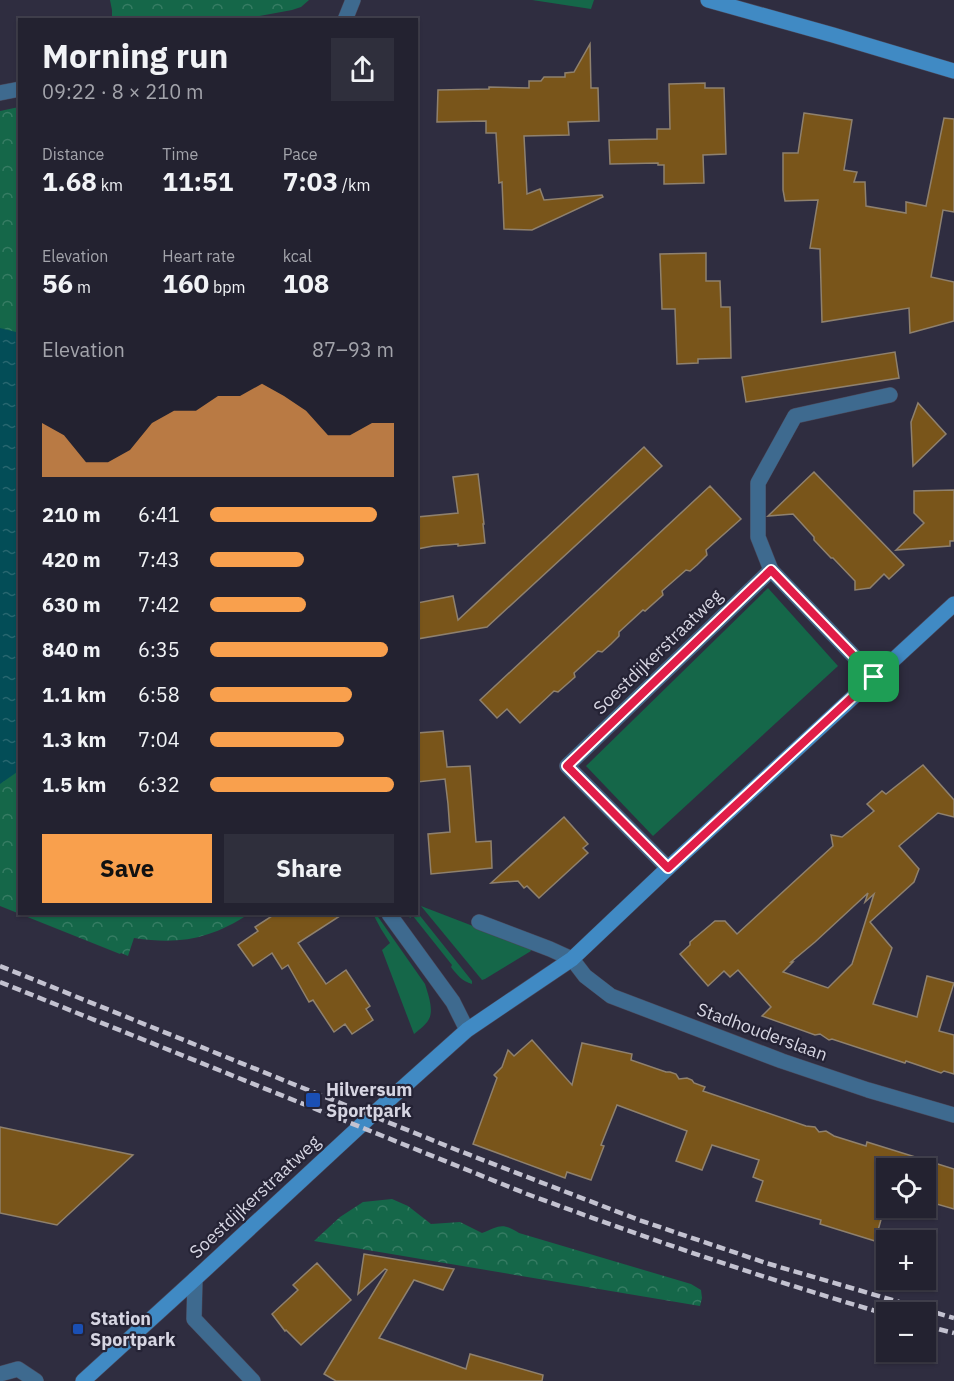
<!DOCTYPE html>
<html lang="en">
<head>
<meta charset="utf-8">
<style>
  body { margin:0; font-family:"IBM Plex Sans",sans-serif; background:#2f2f3c; color:#f1f3f6; height:100vh; display:flex; flex-direction:column; font-size:22px; white-space:nowrap }
  * { box-sizing:border-box; margin:0 }
  p { font-size:20px; color:#a3a4ab }
  .icon { flex:none; width:33px; height:33px; fill:none; stroke:currentColor; stroke-width:2; stroke-linecap:round; stroke-linejoin:round }
  .map { position:relative; flex:1; overflow:hidden }
  .drawer { position:absolute; left:18px; top:18px; width:400px; height:897px; display:flex; flex-direction:column; background:#232230; border-radius:0px; box-shadow:0 2px 4px #0004,0 0 0 2px #403f4c }
  .drawer>* { flex:none }
  .tools { position:absolute; left:876px; top:1158px; display:grid; gap:12px }
  .tools a { display:grid; place-items:center; width:60px; height:60px; border-radius:0px; background:#232230; box-shadow:0 2px 4px #0004,0 0 0 2px #403f4c; font-size:30px }
  .pin { position:absolute; display:grid; place-items:center; width:51px; height:51px; color:#fff; margin:-26px; border-radius:12px; box-shadow:0 3px 9px #0006 }
  .round { display:grid; place-items:center; flex:none; width:63px; height:63px; border-radius:0px; background:#2f2f3c }
  .head { display:flex; align-items:center; justify-content:space-between; height:102px; padding:0 24px }
  h1 { font-size:33px; font-weight:700; line-height:45px }
  .stats { display:grid; grid-template-columns:repeat(3,1fr); gap:9px; height:102px; padding:6px 24px }
  .stats div { display:grid; align-content:center }
  .stats b { font-size:26px; font-weight:700 }
  .stats small { font-size:16px; font-weight:400 }
  .stats p { font-size:16px }
  .chart { height:168px; padding:12px 24px }
  .chart p { display:flex; justify-content:space-between }
  .chart svg { width:100%; height:108px; margin-top:6px; fill:#f9a04d; opacity:.7 }
  .cta { display:flex; gap:12px; margin-top:auto; padding:12px 24px }
  .cta a { flex:1; height:69px; border-radius:0px; background:#f9a04d; color:#111; font-size:24px; font-weight:700; line-height:69px; text-align:center }
  .cta a+a { background:#2f2f3c; color:#f1f3f6 }
  ul { padding:0 24px; list-style:none; font-size:20px }
  li { display:grid; grid-template-columns:96px 72px 1fr; align-items:center; height:45px }
  li i { height:15px; border-radius:8px; background:#f9a04d }
  .map>svg:first-child { display:block }
  .green { fill:#156749 }
  .forest { fill:url(#forest-crowns) }
  .water { fill:url(#water-ripples) }
  .building { fill:#79551a; stroke:#8f816e; stroke-width:1.5; fill-rule:evenodd }
  .lines { fill:none; stroke-linecap:round; stroke-linejoin:round }
  .service-casing { stroke:#4a485a; stroke-width:16 }
  .minor-casing { stroke:#4a485a; stroke-width:16 }
  .secondary-casing { stroke:#4a485a; stroke-width:16 }
  .service { stroke:#3e6a8f; stroke-width:15 }
  .minor { stroke:#3e6a8f; stroke-width:15 }
  .secondary { stroke:#408ac4; stroke-width:15 }
  .rail { stroke:#c3c2d0; stroke-width:4.5; stroke-dasharray:9 4.5; stroke-linecap:butt }
  .route-casing { stroke:#fff; stroke-width:12 }
  .route { stroke:#e11d48; stroke-width:8 }
  .transit-dot { fill:#1a4fb4; stroke:#252335; stroke-width:2 }
  .labels { text-anchor:middle; stroke-width:4.5; stroke-linejoin:round; paint-order:stroke }
  .street-label { font-size:18px; fill:#d6d5e2; stroke:#252335 }
  .poi-label { font-size:18px; font-weight:bold; fill:#d6d5e2; stroke:#252335; text-anchor:start }
</style>
</head>
<body>
<div class="map">
<svg width="954" height="1381" viewBox="0 0 954 1381">
  <defs>
    <pattern id="forest-crowns" width="20" height="18" patternUnits="userSpaceOnUse" patternTransform="scale(1.5)"><rect width="20" height="18" fill="#156749"/><path d="M2 6a3 3 0 1 1 6 0M12 15a3 3 0 1 1 6 0" fill="none" stroke="#367c63"/></pattern>
    <pattern id="water-ripples" width="26" height="14" patternUnits="userSpaceOnUse" patternTransform="scale(1.5)"><rect width="26" height="14" fill="#034d57"/><path d="M2 4q2-2 4 0t4 0M15 11q2-2 4 0t4 0" fill="none" stroke="#27666f"/></pattern>
  </defs>
  <rect width="100%" height="100%" fill="#2f2d40"/>
  <g class="green">
    <polygon points="532,0 594,0 591,9"/>
    <polygon points="768,588 838,666 653,836 586,766"/>
    <polygon points="421,906 530,948 531,951 485,979 482,980"/>
    <path d="M417,912L472,981V984C462,981 457,975 451,967L452,965L413,916L410,918L407,914H417Z"/>
    <path d="M373,914H376L425,984C428,994 434,1010 429,1019C426,1025 419,1030 414,1034L382,950L390,943L381,929Z"/>
  </g>
  <g class="forest">
    <polygon points="110,0 309,0 301,7 292,10 243,19 112,20 112,10"/>
    <path d="M19,107L20,914H249C210,939 180,945 134,938L128,956L121,953L120,954L0,906V111Z"/>
    <path d="M392,1199L408,1206L431,1224L460,1222L482,1233C499,1226 502,1222 519,1233L691,1284L701,1290L702,1298L700,1306L314,1241L340,1217L363,1202Z"/>
  </g>
  <polygon class="water" points="0,328 20,333 20,770 0,784"/>
  <g class="building">
    <polygon points="590,44 591,88 598,88 599,121 568,122 569,135 524,136 527,194 540,189 544,200 602,195 603,197 532,230 504,229 502,182 499,183 496,133 486,133 486,121 437,122 438,90 489,89 489,87 529,88 529,81 541,81 544,77 565,77 565,73 574,72"/>
    <polygon points="705,83 705,88 724,88 726,154 703,155 704,183 664,184 664,165 658,165 658,163 610,164 609,140 657,139 657,129 670,129 669,84"/>
    <polygon points="804,113 852,120 844,170 857,172 854,182 865,182 866,206 906,213 906,202 926,206 944,118 954,119 954,212 943,210 931,277 954,282 954,321 910,333 909,308 822,322 820,249 810,248 818,200 785,201 783,190 783,153 798,153"/>
    <polygon points="706,253 706,281 720,281 721,307 730,307 731,358 698,359 698,363 677,364 675,309 662,309 660,254"/>
    <polygon points="895,352 899,378 746,402 742,377"/>
    <polygon points="918,403 946,434 913,466 911,422"/>
    <polygon points="644,447 662,466 487,627 417,639 417,603 453,596 458,620"/>
    <polygon points="814,472 904,565 889,579 884,574 870,588 855,590 855,581 833,558 831,558 814,540 814,537 793,514 768,516"/>
    <polygon points="478,474 484,524 483,524 485,543 458,546 458,544 433,546 417,549 417,517 458,513 453,477"/>
    <polygon points="710,486 741,519 706,550 707,555 697,565 690,571 686,570 662,591 663,595 645,611 643,610 619,632 619,636 611,644 602,652 598,651 574,673 575,677 558,692 554,691 520,723 507,709 497,718 480,700"/>
    <polygon points="954,490 954,541 950,541 950,546 896,550 924,523 914,513 914,491"/>
    <polygon points="443,731 447,767 470,766 476,842 491,841 492,868 431,874 428,834 450,832 448,804 445,779 417,782 417,733"/>
    <path d="M923,765L954,800V817L938,813L899,846L919,869L914,882L870,922L892,948L873,1004L917,1017L927,976L954,983L939,1031L954,1035V1074L944,1071L941,1073L906,1061L905,1063L832,1039L829,1040L820,1034L815,1035L762,1016L771,1007L738,970L730,977L724,971L708,986L680,954L690,945V942L715,921H725L737,934L833,846L831,835L842,837L874,811L867,804L882,791L886,794ZM868,893L865,902L874,894L852,964L828,988L783,972L793,962H791L815,942Z"/>
    <polygon points="564,817 588,844 583,848 588,853 539,898 527,886 524,888 518,881 491,883"/>
    <polygon points="275,914 343,914 298,943 326,984 346,970 370,1006 366,1009 373,1020 352,1034 345,1024 334,1032 313,1000 309,1002 288,965 282,969 272,953 253,966 238,945 258,931 255,927"/>
    <polygon points="532,1040 572,1085 582,1043 632,1054 631,1060 666,1072 670,1072 676,1074 679,1079 687,1078 692,1080 694,1083 705,1087 703,1091 806,1126 815,1127 819,1132 826,1131 834,1136 866,1146 867,1142 954,1169 954,1209 926,1201 926,1168 886,1168 886,1208 922,1208 919,1219 884,1209 875,1241 820,1224 821,1220 756,1201 763,1181 753,1177 759,1160 712,1145 702,1170 676,1161 687,1131 617,1105 601,1145 604,1146 591,1180 567,1172 565,1178 473,1144 497,1078 494,1075 502,1067 508,1050 514,1056"/>
    <polygon points="0,1127 133,1155 57,1225 0,1213"/>
    <polygon points="364,1254 454,1269 443,1290 414,1280 379,1338 466,1369 470,1354 543,1375 542,1381 336,1381 324,1374 387,1270 385,1269 358,1294"/>
    <polygon points="317,1263 351,1300 301,1345 286,1330 285,1331 272,1314 298,1290 293,1285"/>
  </g>
  <g class="lines">
    <g class="service-casing">
      <g id="service">
        <polyline points="771,570 758,537 758,483 795,416 890,395"/>
        <polyline points="0,1374 18,1369 36,1381"/>
      </g>
    </g>
    <g class="minor-casing">
      <g id="minor">
        <polyline points="345,20 353,0"/>
        <polyline points="0,93 20,89"/>
        <polyline points="668,868 567,766 771,570 874,677"/>
        <polyline points="389,914 453,1002 467,1030"/>
        <polyline points="479,922 550,949 572,959 585,976 611,996 782,1061 868,1090 954,1115"/>
        <polyline points="195,1279 194,1319 253,1381"/>
      </g>
    </g>
    <g class="secondary-casing">
      <g id="secondary">
        <polyline points="708,0 833,35 954,71"/>
        <polyline points="83,1381 195,1279 371,1116 467,1030 572,959 668,868 954,604"/>
      </g>
    </g>
    <use href="#service" class="service"/>
    <use href="#minor" class="minor"/>
    <use href="#secondary" class="secondary"/>
    <g class="rail">
      <polyline points="0,966 457,1150 639,1220 766,1263 954,1318"/>
      <path d="M0,982L527,1194C646,1238 765,1279 886,1314"/>
      <polyline points="926,1326 954,1333"/>
    </g>
  </g>
  <g class="lines">
    <g class="route-casing">
      <polygon id="route" points="771,570 874,677 668,868 567,766"/>
    </g>
    <use href="#route" class="route"/>
  </g>
  <g class="transit-dot">
    <rect x="305" y="1092" width="16" height="16" rx="3"/>
    <rect x="72" y="1323" width="12" height="12" rx="3"/>
  </g>
  <g class="labels">
    <g class="street-label">
      <text transform="translate(658 652) rotate(-44)" y="6">Soestdijkerstraatweg</text>
      <text transform="translate(762 1032) rotate(20)" y="6">Stadhouderslaan</text>
      <text transform="translate(255 1197) rotate(-43)" y="6">Soestdijkerstraatweg</text>
    </g>
    <g class="poi-label">
      <text x="326" y="1096">Hilversum<tspan x="326" dy="21">Sportpark</tspan></text>
      <text x="90" y="1325">Station<tspan x="90" dy="21">Sportpark</tspan></text>
    </g>
  </g>
</svg>
<div class="tools">
<a><svg class="icon" aria-label="locate" viewBox="0 0 24 24"><circle cx="12" cy="12" r="6"/><path d="M12 2v4M12 18v4M2 12h4M18 12h4"/></svg></a>
<a>+</a>
<a>−</a>
</div>
<div class="pin" style="left:874px;top:677px;background:#1e9e55"><svg class="icon" aria-label="arrive" viewBox="0 0 24 24"><path d="M6 21V4h12l-3 4 3 4H6"/></svg></div>
<section class="drawer">
<div class="head"><div><h1>Morning run</h1><p>09:22 · 8 × 210 m</p></div><a class="round"><svg class="icon" aria-label="share" viewBox="0 0 24 24"><path d="M12 15V3M7 8l5-5 5 5M5 13v7h14v-7"/></svg></a></div>
<div class="stats">
<div><p>Distance</p><b>1.68<small> km</small></b></div>
<div><p>Time</p><b>11:51</b></div>
<div><p>Pace</p><b>7:03<small> /km</small></b></div>
</div>
<div class="stats">
<div><p>Elevation</p><b>56<small> m</small></b></div>
<div><p>Heart rate</p><b>160<small> bpm</small></b></div>
<div><p>kcal</p><b>108</b></div>
</div>
<div class="chart"><p><span>Elevation</span>87–93 m</p>
<svg viewBox="0 0 160 44" preserveAspectRatio="none"><path d="M0 44V22L10 27L20 38L30 38L40 33L50 22L60 17L70 17L80 11L90 11L100 6L110 11L120 17L130 27L140 27L150 22L160 22V44z"/></svg>
</div>
<ul>
<li><b>210 m</b>6:41<i style="width:91%"></i></li>
<li><b>420 m</b>7:43<i style="width:51%"></i></li>
<li><b>630 m</b>7:42<i style="width:52%"></i></li>
<li><b>840 m</b>6:35<i style="width:97%"></i></li>
<li><b>1.1 km</b>6:58<i style="width:77%"></i></li>
<li><b>1.3 km</b>7:04<i style="width:73%"></i></li>
<li><b>1.5 km</b>6:32<i style="width:100%"></i></li>
</ul>
<div class="cta"><a>Save</a><a>Share</a></div>
</section>
</div>
</body>
</html>
